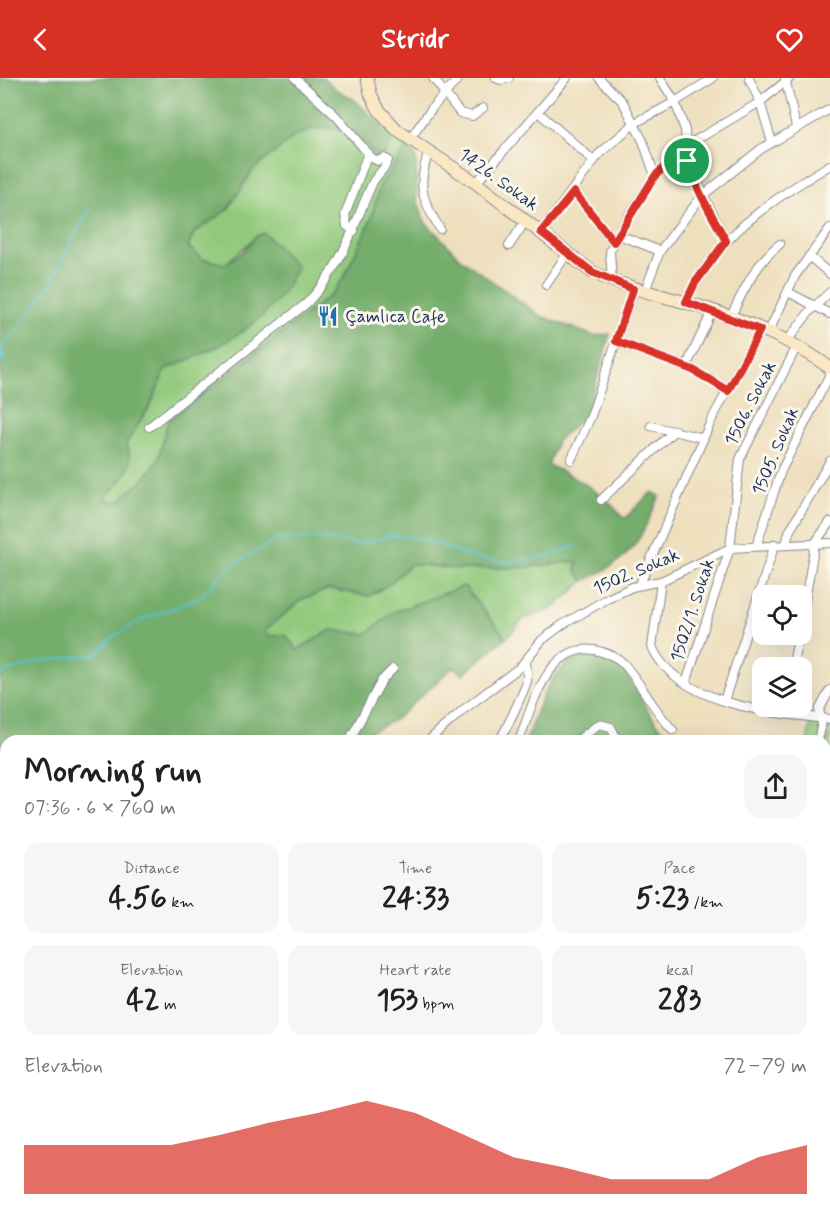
<!DOCTYPE html>
<html lang="en">
<head>
<meta charset="utf-8">
<style>
  body { margin:0; font-family:Mynerve,sans-serif; background:#f6f6f6; color:#202124; height:100vh; display:flex; flex-direction:column; font-size:22px; white-space:nowrap }
  * { box-sizing:border-box; margin:0 }
  p { font-size:20px; color:#757577 }
  .icon { flex:none; width:33px; height:33px; fill:none; stroke:currentColor; stroke-width:2; stroke-linecap:round; stroke-linejoin:round }
  .map { position:relative; flex:1; overflow:hidden }
  .panel { position:absolute; left:0px; top:657px; width:831px; height:488px; display:flex; flex-direction:column; background:#fff; border-radius:18px 18px 0 0; box-shadow:0 6px 24px #0002 }
  .panel>* { flex:none }
  .fabs { position:absolute; left:752px; top:507px; display:grid; gap:12px }
  .fabs a { display:grid; place-items:center; width:60px; height:60px; border-radius:12px; background:#fff; box-shadow:0 6px 24px #0002; font-size:30px }
  .pin { position:absolute; display:grid; place-items:center; width:51px; height:51px; color:#fff; margin:-26px; border:3px solid #fff; border-radius:50%; box-shadow:0 2px 6px #0007 }
  .round { display:grid; place-items:center; flex:none; width:63px; height:63px; border-radius:18px; background:#f6f6f6 }
  .head { display:flex; align-items:center; justify-content:space-between; height:102px; padding:0 24px }
  h1 { font-size:33px; font-weight:700; line-height:45px }
  .metrics { display:grid; grid-template-columns:repeat(3,1fr); gap:9px; height:102px; padding:6px 24px }
  .metrics div { display:grid; align-content:center; border-radius:15px; background:#f6f6f6; text-align:center }
  .metrics b { font-size:30px; font-weight:700 }
  .metrics small { font-size:16px; font-weight:400 }
  .metrics p { font-size:16px }
  .chart { height:168px; padding:12px 24px }
  .chart p { display:flex; justify-content:space-between }
  .chart svg { width:100%; height:108px; margin-top:6px; fill:#d93025; opacity:.7 }
  header { display:flex; justify-content:space-between; align-items:center; height:78px; padding:0 24px; background:#d93025; color:#fff; font-size:27px; font-weight:700 }
  .map>svg:first-child { display:block }
  .green { fill:#91c97c; stroke:#567c6d; stroke-width:1.5 }
  .forest { fill:#74ad6c; stroke:#486e65; stroke-width:1.5 }
  .lines { fill:none; stroke-linecap:round; stroke-linejoin:round }
  .stream { stroke:#54c2ca; stroke-width:2 }
  .canal { stroke:#54c2ca; stroke-width:8 }
  .street-casing { stroke:#84878e; stroke-width:10 }
  .secondary-casing { stroke:#84878e; stroke-width:14 }
  .street { stroke:#fff; stroke-width:8 }
  .secondary { stroke:#fae7c3; stroke-width:12 }
  .route-casing { stroke:#fff; stroke-width:12 }
  .route { stroke:#d93025; stroke-width:8 }
  .labels { text-anchor:middle; stroke-width:6; stroke-linejoin:round; paint-order:stroke }
  .street-label { font-size:18px; fill:#1b2f5e; stroke:#fbf7ec }
  .poi-label { font-size:18px; fill:#1b2f5e; stroke:#fbf7ec; text-anchor:start }
</style>
</head>
<body>
<header><svg class="icon" aria-label="back" viewBox="0 0 24 24"><path d="M15 5l-7 7 7 7"/></svg>Stridr<svg class="icon" aria-label="heart" viewBox="0 0 24 24"><path d="M12 20l-8-8c-3-5 5-10 8-4 3-6 11-1 8 4z"/></svg></header>
<div class="map">
<svg width="830" height="1144" viewBox="0 0 830 1144">
  <rect width="100%" height="100%" fill="#fbf7ec"/>
  <filter id="ink" filterUnits="userSpaceOnUse"><feTurbulence type="fractalNoise" baseFrequency=".0167" numOctaves="2"/><feDisplacementMap in="SourceGraphic" scale="12" xChannelSelector="R" yChannelSelector="G"/><feConvolveMatrix kernelMatrix="1 2 1 2 8 2 1 2 1" color-interpolation-filters="sRGB"/></filter>
  <filter id="wash" filterUnits="userSpaceOnUse"><feTurbulence type="fractalNoise" baseFrequency=".008" numOctaves="4" result="noise"/><feDisplacementMap in="SourceGraphic" scale="24" xChannelSelector="R" yChannelSelector="G"/><feGaussianBlur stdDeviation="1.35" result="paint"/><feColorMatrix in="noise" values="0 0 0 0 0 0 0 0 0 0 0 0 0 0 0 0 0 1.4 0 .05"/><feComposite in="paint" operator="in"/></filter>
  <g filter="url(#wash)">
    <rect width="100%" height="100%" fill="#eedfbd"/>
    <g class="green">
      <path d="M315,50L355,53L386,75L392,58L408,67L380,108L371,142L344,199L332,216L168,343L158,383L142,403L118,425L103,422C120,403 138,393 125,366L151,327L165,292L221,267L297,189L264,155C253,159 237,177 225,186L202,181L188,168L194,155L228,131L253,92L294,58Z"/>
      <polygon points="577,483 576,493 584,503 552,531 523,541 506,560 464,508 394,534 366,556 331,552 297,572 268,558 264,552 303,521 329,511 369,518 388,507 411,486 460,491 527,489"/>
      <polygon points="811,642 830,644 830,679 825,680 825,663 807,663"/>
      <polygon points="825,774 830,777 830,830 825,837"/>
      <polygon points="352,1139 381,1139 372,1144 351,1144"/>
    </g>
    <g class="forest">
      <path d="M0,0H324L337,12L355,22L392,58L386,75L375,78L355,53L315,50L295,58L253,92L228,131L194,155L188,169L202,181L225,186L243,174L256,158L264,155L297,189C270,249 221,267 165,292L151,326L126,366C138,394 119,401 104,422L118,424L142,403L158,383L168,343L332,216L344,199L371,142L380,108L408,67L416,78L417,121L425,144L461,181L541,238L594,258L610,256L587,335L557,363L548,387C577,400 604,415 624,441L652,414L660,418C636,467 636,478 584,503L576,493L577,483L527,489L460,491L411,486L388,507L369,518L329,511L303,521L265,552L268,558L286,557L297,572L331,552L366,556L394,534L464,508L506,560L463,596L453,589L396,641L353,663H6V1138L352,1139L351,1144H0Z"/>
      <path d="M585,575C592,576 603,576 609,579C640,598 645,655 684,663H526C537,630 549,588 585,575Z"/>
      <polygon points="830,679 830,777 825,774 825,680"/>
      <polygon points="830,830 830,883 825,888 825,837"/>
      <polygon points="825,1024 830,1026 830,1144 372,1144 381,1138 825,1138"/>
    </g>
    <g class="lines">
      <g class="stream">
        <polyline points="0,272 46,214 89,130"/>
        <polyline points="0,596 38,584 96,576 112,560 141,542 200,520 229,489 277,462 321,460 360,466 393,457 425,461 469,479 507,484 544,479 577,467"/>
        <polyline points="263,1144 265,1138"/>
        <polyline points="533,1144 535,1138"/>
      </g>
      <polyline class="canal" points="0,277 2,279"/>
    </g>
  </g>
  <g filter="url(#ink)">
    <g class="lines">
      <g class="street-casing">
        <g id="street">
          <polyline points="433,0 460,35 472,38 483,30"/>
          <polyline points="496,0 501,2 509,0"/>
          <polyline points="599,0 623,24 643,63 655,98"/>
          <polyline points="660,0 675,24 685,52 687,83 726,163"/>
          <polyline points="749,0 760,24 772,64"/>
          <polyline points="785,0 796,49"/>
          <polyline points="538,34 593,82"/>
          <polyline points="410,61 432,30 459,0"/>
          <path d="M429,73C417,108 421,120 440,151"/>
          <polyline points="476,105 567,0"/>
          <polyline points="574,114 614,164"/>
          <polyline points="354,153 347,148 345,137 368,75"/>
          <polyline points="541,154 599,76 635,45 675,24 713,0"/>
          <polyline points="619,157 660,173"/>
          <polyline points="509,168 526,142"/>
          <polyline points="809,178 830,196"/>
          <polyline points="612,203 610,173 629,137 655,98 686,68 760,24 790,0"/>
          <polyline points="546,207 567,176"/>
          <polyline points="645,213 660,173 702,118 761,71 830,31"/>
          <polyline points="788,214 830,236"/>
          <path d="M686,224C717,157 769,124 830,87"/>
          <path d="M730,240C743,214 756,184 780,166"/>
          <polyline points="768,255 795,198 830,150"/>
          <polyline points="616,263 693,292 728,313"/>
          <polyline points="787,263 810,233 830,214"/>
          <polyline points="686,289 712,234"/>
          <polyline points="651,348 703,360"/>
          <path d="M149,349L307,225C344,186 351,153 372,106C376,97 385,92 388,82L384,80L378,83L372,80L336,38L295,0"/>
          <polyline points="571,382 591,338 634,211"/>
          <polyline points="601,422 675,352"/>
          <polyline points="757,466 781,393 830,296"/>
          <polyline points="786,466 789,454 830,383"/>
          <path d="M661,503L652,569C678,627 775,636 830,641"/>
          <polyline points="640,506 711,343 760,252"/>
          <polyline points="801,546 815,465 830,444"/>
          <polyline points="792,590 799,556"/>
          <polyline points="686,605 730,470 740,381 797,268"/>
          <polyline points="724,623 775,466"/>
          <polyline points="349,663 382,602 393,591"/>
          <polyline points="428,663 463,632 520,589 542,562 562,547 605,522 632,509 661,503 730,470 830,465"/>
          <path d="M499,663C503,658 527,607 527,603C528,596 526,589 526,583"/>
          <path d="M519,663C532,628 548,565 594,572C604,574 616,578 623,585C642,606 653,632 673,652"/>
          <polyline points="577,663 599,646 611,649 618,663"/>
          <polyline points="818,663 822,644 819,632 830,612"/>
          <polyline points="825,900 830,896"/>
          <polyline points="0,917 6,916"/>
          <polyline points="0,944 4,934"/>
          <polyline points="825,1016 830,1018"/>
          <polyline points="654,1144 657,1138"/>
        </g>
      </g>
      <g class="secondary-casing">
        <path id="secondary" d="M367,0L371,17L379,32L398,53L476,105L592,194C622,208 652,215 684,224C734,238 788,258 830,290"/>
      </g>
      <use href="#street" class="street"/>
      <use href="#secondary" class="secondary"/>
    </g>
  </g>
  <g class="lines" filter="url(#ink)">
    <g class="route-casing">
      <path id="route" d="M686,68C689,102 710,133 726,163L695,205L686,224L760,252L728,313L693,292L616,263L633,211L592,194L541,154L574,114L614,164L655,98Z"/>
    </g>
    <use href="#route" class="route"/>
  </g>
  <defs>
    <g id="restaurant-bare" transform="scale(1.62)"><path d="M-5-6h1v4h1v-4h1v4h1v-4h1v5L-1.5 .5V6h-2V.5L-5-1ZM5-6V6H3V1.5H1.5Q1.5-4 5-6Z" fill="#1f6fb2" stroke="#fbf7ec" stroke-width="2.5" paint-order="stroke"/></g>
  </defs>
  <g fill-rule="evenodd">
    <use href="#restaurant-bare" x="328" y="238"/>
  </g>
  <g class="labels">
    <g class="street-label">
      <text transform="translate(499 101) rotate(36)" y="6">1426. Sokak</text>
      <text transform="translate(750 325) rotate(-63)" y="6">1506. Sokak</text>
      <text transform="translate(775 373) rotate(-67)" y="6">1505. Sokak</text>
      <text transform="translate(636 493) rotate(-23)" y="6">1502. Sokak</text>
      <text transform="translate(692 532) rotate(-72)" y="6">1502/1. Sokak</text>
    </g>
    <g class="poi-label">
      <text x="345" y="244">Çamlıca Cafe</text>
    </g>
  </g>
</svg>
<div class="fabs">
<a><svg class="icon" aria-label="locate" viewBox="0 0 24 24"><circle cx="12" cy="12" r="6"/><path d="M12 2v4M12 18v4M2 12h4M18 12h4"/></svg></a>
<a><svg class="icon" aria-label="layers" viewBox="0 0 24 24"><path d="M12 4l9 5-9 5-9-5zM3 14l9 5 9-5"/></svg></a>
</div>
<div class="pin" style="left:687px;top:83px;background:#1e9e55"><svg class="icon" aria-label="arrive" viewBox="0 0 24 24"><path d="M6 21V4h12l-3 4 3 4H6"/></svg></div>
<section class="panel">
<div class="head"><div><h1>Morning run</h1><p>07:36 · 6 × 760 m</p></div><a class="round"><svg class="icon" aria-label="share" viewBox="0 0 24 24"><path d="M12 15V3M7 8l5-5 5 5M5 13v7h14v-7"/></svg></a></div>
<div class="metrics">
<div><p>Distance</p><b>4.56<small> km</small></b></div>
<div><p>Time</p><b>24:33</b></div>
<div><p>Pace</p><b>5:23<small> /km</small></b></div>
</div>
<div class="metrics">
<div><p>Elevation</p><b>42<small> m</small></b></div>
<div><p>Heart rate</p><b>153<small> bpm</small></b></div>
<div><p>kcal</p><b>283</b></div>
</div>
<div class="chart"><p><span>Elevation</span>72–79 m</p>
<svg viewBox="0 0 160 44" preserveAspectRatio="none"><path d="M0 44V24L10 24L20 24L30 24L40 20L50 15L60 11L70 6L80 11L90 20L100 29L110 33L120 38L130 38L140 38L150 29L160 24V44z"/></svg>
</div>
</section>
</div>
</body>
</html>
